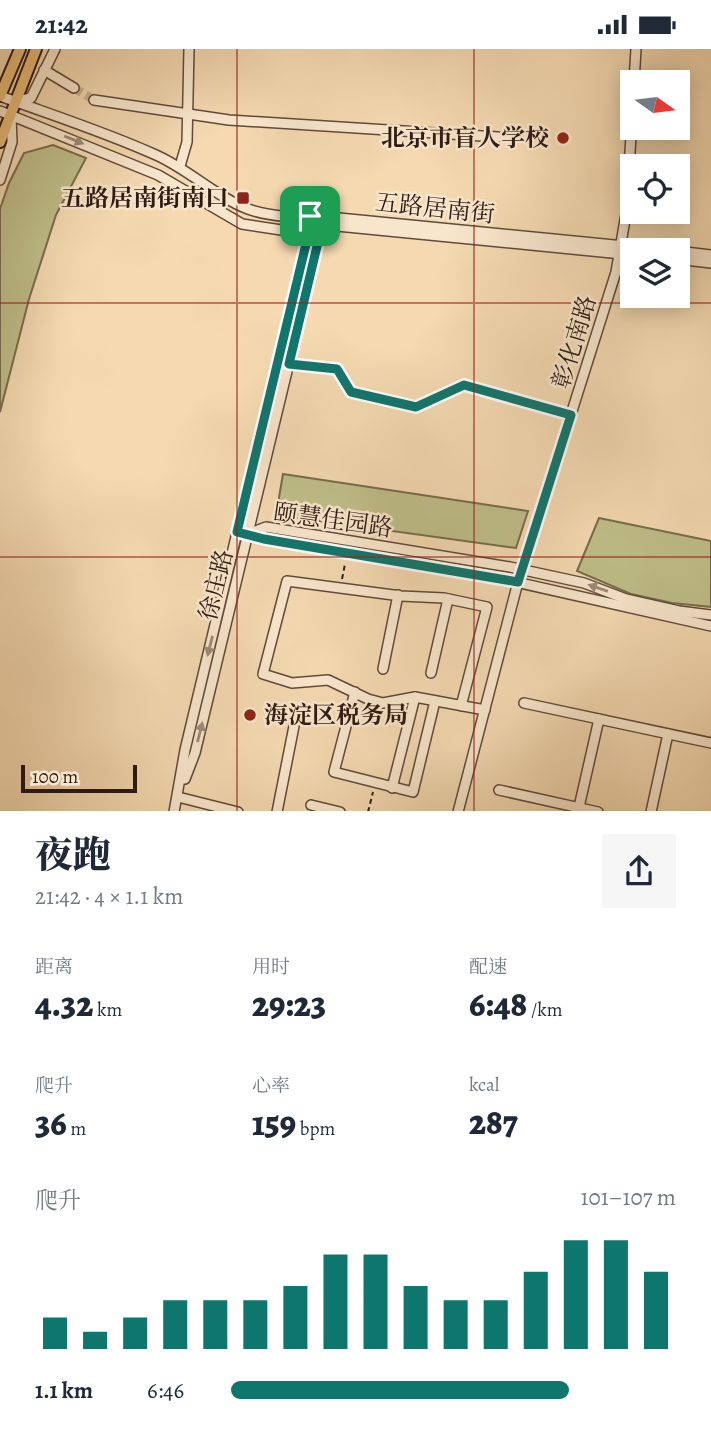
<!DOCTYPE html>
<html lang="zh">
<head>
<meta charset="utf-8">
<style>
  body { margin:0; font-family:Alegreya,"Noto Serif SC",serif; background:#f6f6f7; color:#1f2937; height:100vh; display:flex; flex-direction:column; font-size:26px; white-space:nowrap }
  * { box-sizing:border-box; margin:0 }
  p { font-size:23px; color:#747a83 }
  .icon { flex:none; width:38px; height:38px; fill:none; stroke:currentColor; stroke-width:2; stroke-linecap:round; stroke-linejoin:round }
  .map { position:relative; height:762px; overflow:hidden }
  .panel { display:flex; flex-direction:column; background:#fff; flex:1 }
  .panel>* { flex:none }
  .needle { width:46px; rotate:104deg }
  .tools { position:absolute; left:620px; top:21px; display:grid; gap:14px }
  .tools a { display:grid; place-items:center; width:70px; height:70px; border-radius:0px; background:#fff; box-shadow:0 4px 18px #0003; font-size:35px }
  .scale { position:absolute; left:21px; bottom:18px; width:116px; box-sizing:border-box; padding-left:7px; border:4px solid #2f1b12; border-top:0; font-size:19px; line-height:24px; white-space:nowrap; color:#2f1b12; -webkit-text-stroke:5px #f8e6cc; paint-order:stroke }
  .pin { position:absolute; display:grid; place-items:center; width:60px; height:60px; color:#fff; margin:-30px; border-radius:14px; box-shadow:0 4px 10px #0006 }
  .round { display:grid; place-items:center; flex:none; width:74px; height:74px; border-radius:0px; background:#f6f6f7 }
  .summary { display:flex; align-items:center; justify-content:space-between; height:119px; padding:0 35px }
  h1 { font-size:38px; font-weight:800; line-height:52px }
  .metrics { display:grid; grid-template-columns:repeat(3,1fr); gap:10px; height:119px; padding:7px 35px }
  .metrics div { display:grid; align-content:center }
  .metrics b { font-size:35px; font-weight:800 }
  .metrics small { font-size:19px; font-weight:400 }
  .metrics p { font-size:19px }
  .chart { height:196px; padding:14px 35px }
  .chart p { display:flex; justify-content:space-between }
  .chart svg { width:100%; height:126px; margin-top:7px; stroke:#0f766e; stroke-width:6 }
  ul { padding:0 35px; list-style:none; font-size:23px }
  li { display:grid; grid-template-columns:112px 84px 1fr; align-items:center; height:52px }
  li i { height:18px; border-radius:9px; background:#0f766e }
  .status { display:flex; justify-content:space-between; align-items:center; height:49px; padding:0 35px; background:#fff; direction:ltr }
  .status svg { height:19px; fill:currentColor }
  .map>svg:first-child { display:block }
  .green { fill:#bfbe89; stroke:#776c4e; stroke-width:2 }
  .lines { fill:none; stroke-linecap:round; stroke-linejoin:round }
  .minor-tunnel { stroke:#cdb391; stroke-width:9; stroke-dasharray:9 4.5; stroke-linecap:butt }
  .minor-casing { stroke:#604a3a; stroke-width:12 }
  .major-casing { stroke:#2f1b12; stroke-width:14 }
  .path { stroke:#2f1b12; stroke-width:2; stroke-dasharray:5 3.5; stroke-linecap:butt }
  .minor { stroke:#f8e6cc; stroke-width:9 }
  .major { stroke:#eabc78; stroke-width:10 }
  .oneway { fill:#9e8b78 }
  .route-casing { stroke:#fff; stroke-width:14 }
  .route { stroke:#0f766e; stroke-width:9 }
  .grid { fill:none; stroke:#8f2418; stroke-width:2; stroke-opacity:0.55 }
  .poi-dot { fill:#8f2418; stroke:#f8e6cc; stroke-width:2.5 }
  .labels { text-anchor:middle; stroke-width:5; stroke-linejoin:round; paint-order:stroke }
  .poi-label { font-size:24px; font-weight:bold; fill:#2f1b12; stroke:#f8e6cc; text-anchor:end }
  .street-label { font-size:24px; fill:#2f1b12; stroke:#f8e6cc }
</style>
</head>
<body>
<div class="status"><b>21:42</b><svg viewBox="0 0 49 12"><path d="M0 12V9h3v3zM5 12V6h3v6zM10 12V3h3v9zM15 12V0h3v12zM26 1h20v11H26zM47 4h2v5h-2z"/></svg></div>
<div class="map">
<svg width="711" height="763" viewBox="0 0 711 763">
  <rect width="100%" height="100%" fill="#f4d9b1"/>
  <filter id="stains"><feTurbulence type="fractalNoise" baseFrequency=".00286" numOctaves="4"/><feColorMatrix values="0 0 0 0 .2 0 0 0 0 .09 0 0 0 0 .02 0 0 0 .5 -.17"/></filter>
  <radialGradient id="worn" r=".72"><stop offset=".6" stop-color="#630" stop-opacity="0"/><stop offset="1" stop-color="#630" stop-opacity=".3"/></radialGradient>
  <g class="green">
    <polygon points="53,96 86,109 56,166 29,250 0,363 0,160 9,134 24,104"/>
    <polygon points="283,425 528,462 516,499 276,466"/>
    <polygon points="599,469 711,492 711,558 672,554 631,545 577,522"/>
  </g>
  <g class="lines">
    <polyline class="minor-tunnel" points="74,39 94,51"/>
    <g class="minor-casing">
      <g id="minor">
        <polyline points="44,21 74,39"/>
        <polyline points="634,33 636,0"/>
        <path d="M0,47C52,66 105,83 156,106C188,120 218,149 248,160C276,170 310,168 339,169L665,201"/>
        <polyline points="94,51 229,71 498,88"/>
        <polyline points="17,52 31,49 55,0"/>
        <polyline points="0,62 158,126 242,175 288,182 337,177 632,206"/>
        <polyline points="180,117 187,93 189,0"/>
        <polyline points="0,131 12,93 11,68"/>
        <polyline points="677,202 711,206"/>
        <polyline points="677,210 711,214"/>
        <polyline points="289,315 337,320 351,343 416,358 464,336 571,366"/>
        <polyline points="243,484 264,490 507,531 711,577"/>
        <polyline points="248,485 266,478 510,518 584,534 626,550 679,562 711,566"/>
        <polyline points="383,620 398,546"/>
        <polyline points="431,624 448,550"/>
        <polyline points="355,643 334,723 413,743 435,652"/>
        <polyline points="524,654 711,694"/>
        <polyline points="461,657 487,558 444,549 401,547 287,532 263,625 292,634 328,631 368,650 383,654 415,648 485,661"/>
        <polyline points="185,730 195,704 323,173"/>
        <polyline points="392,739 415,648"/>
        <polyline points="499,741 598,763"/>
        <polyline points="178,748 238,763"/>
        <polyline points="311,756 340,763"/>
        <polyline points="579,758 599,670"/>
        <polyline points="174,763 185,701 306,195 309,174"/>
        <polyline points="277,763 297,662"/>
        <polyline points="458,763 518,533 616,223 626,165 632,72"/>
        <polyline points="651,763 668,685"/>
      </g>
    </g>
    <g class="major-casing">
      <g id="major">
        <polyline points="0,47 20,0"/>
        <polyline points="0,93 36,0"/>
      </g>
    </g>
    <g class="path">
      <polyline points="342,530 345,515"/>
      <polyline points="368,763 373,743"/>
    </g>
    <use href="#minor" class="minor"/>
    <use href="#major" class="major"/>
  </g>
  <defs><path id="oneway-solid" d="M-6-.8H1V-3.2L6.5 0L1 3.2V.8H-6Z" transform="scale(1.75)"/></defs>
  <g class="oneway">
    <use href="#oneway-solid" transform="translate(74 91) rotate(22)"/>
    <use href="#oneway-solid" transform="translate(598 539) rotate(-161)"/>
    <use href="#oneway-solid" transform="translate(210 597) rotate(104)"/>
    <use href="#oneway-solid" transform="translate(200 683) rotate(-76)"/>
  </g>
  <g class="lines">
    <g class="route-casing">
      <polygon id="route" points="310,167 324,168 289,315 337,320 351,343 416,358 464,336 571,366 518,533 264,490 237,483 306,195"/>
    </g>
    <use href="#route" class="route"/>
  </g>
  <path class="grid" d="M237,0V763M474,0V763M0,254H711M0,508H711"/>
  <g class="poi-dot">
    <circle cx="563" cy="89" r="7"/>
    <rect x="236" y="142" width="14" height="14" rx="3.5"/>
    <circle cx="250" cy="666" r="7"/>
  </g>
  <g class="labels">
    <g class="poi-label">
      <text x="549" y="97">北京市盲人学校</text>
      <text x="229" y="157">五路居南街南口</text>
      <text x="264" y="674" text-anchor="start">海淀区税务局</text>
    </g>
    <g class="street-label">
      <text transform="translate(435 159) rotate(6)" y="8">五路居南街</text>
      <text transform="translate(574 293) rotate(-73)" y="8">彰化南路</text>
      <text transform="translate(333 471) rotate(8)" y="8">颐慧佳园路</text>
      <text transform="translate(216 536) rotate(-76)" y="8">徐庄路</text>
    </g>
  </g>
  <rect width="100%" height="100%" filter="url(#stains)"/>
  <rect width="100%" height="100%" fill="url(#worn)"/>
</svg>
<div class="tools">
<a><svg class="needle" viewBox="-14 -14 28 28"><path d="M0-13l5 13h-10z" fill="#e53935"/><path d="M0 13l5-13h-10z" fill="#747a83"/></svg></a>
<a><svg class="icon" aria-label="locate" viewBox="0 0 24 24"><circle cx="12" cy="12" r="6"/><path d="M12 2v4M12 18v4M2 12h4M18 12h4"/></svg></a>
<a><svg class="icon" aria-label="layers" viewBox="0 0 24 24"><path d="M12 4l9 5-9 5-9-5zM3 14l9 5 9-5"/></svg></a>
</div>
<div class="scale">100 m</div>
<div class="pin" style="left:310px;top:167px;background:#1e9e55"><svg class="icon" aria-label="arrive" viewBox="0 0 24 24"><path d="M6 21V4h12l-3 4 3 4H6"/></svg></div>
</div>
<section class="panel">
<div class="summary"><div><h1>夜跑</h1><p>21:42 · 4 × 1.1 km</p></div><a class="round"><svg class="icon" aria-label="share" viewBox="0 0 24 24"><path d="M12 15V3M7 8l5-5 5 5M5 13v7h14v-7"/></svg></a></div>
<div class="metrics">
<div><p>距离</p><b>4.32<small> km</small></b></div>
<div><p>用时</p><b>29:23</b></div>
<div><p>配速</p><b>6:48<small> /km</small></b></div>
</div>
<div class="metrics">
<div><p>爬升</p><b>36<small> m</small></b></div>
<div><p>心率</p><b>159<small> bpm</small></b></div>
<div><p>kcal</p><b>287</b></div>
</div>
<div class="chart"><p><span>爬升</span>101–107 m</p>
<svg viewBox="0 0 160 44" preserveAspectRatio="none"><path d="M5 44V33M15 44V38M25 44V33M35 44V27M45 44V27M55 44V27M65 44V22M75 44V11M85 44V11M95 44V22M105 44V27M115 44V27M125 44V17M135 44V6M145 44V6M155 44V17"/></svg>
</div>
<ul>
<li><b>1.1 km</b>6:46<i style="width:76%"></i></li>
</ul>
</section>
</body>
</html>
